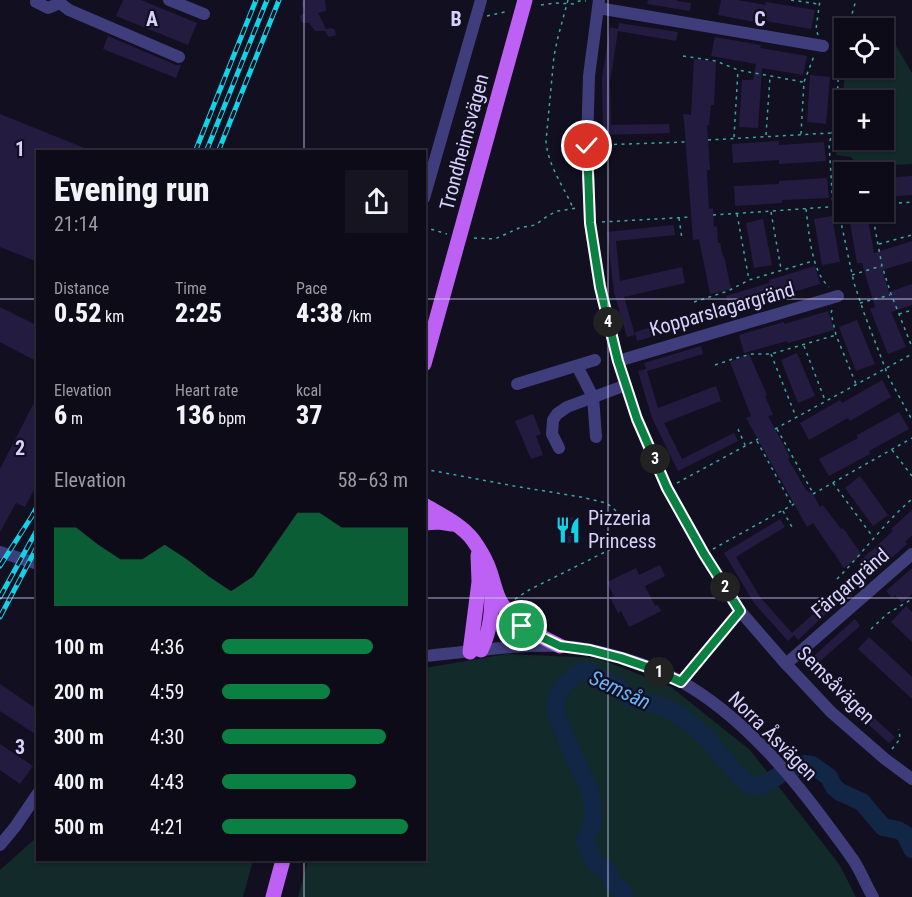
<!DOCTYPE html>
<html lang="en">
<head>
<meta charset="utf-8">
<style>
  body { margin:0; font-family:"Roboto Condensed",sans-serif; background:#171422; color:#f1f3f6; height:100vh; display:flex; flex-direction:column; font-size:22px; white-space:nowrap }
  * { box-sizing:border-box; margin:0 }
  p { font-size:20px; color:#9b9ba2 }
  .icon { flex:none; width:33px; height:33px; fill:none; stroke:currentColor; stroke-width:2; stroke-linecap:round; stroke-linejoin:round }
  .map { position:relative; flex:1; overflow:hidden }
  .panel { position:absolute; left:36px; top:150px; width:390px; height:711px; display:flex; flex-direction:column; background:#0e0b19; border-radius:0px; box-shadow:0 2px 4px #0004,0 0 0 2px #2e2b38 }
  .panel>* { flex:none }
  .fabs { position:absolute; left:834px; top:18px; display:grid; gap:12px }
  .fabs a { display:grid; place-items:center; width:60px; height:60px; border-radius:0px; background:#0e0b19; box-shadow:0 2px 4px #0004,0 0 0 2px #2e2b38; font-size:30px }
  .pin { position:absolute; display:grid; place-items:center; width:51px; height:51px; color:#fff; margin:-26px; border:3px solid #fff; border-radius:50%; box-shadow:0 2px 6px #0007 }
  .km { position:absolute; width:30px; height:30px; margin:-15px; border-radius:50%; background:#222; color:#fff; font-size:16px; line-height:30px; text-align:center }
  .round { display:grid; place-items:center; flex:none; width:63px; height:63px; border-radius:0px; background:#171422 }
  .overview { display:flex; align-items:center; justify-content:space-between; height:102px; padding:0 18px }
  h1 { font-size:33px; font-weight:800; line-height:45px }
  .metrics { display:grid; grid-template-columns:repeat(3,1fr); gap:9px; height:102px; padding:6px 18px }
  .metrics div { display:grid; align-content:center }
  .metrics b { font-size:26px; font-weight:800 }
  .metrics small { font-size:16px; font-weight:400 }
  .metrics p { font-size:16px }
  .chart { height:168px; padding:12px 18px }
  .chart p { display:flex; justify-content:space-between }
  .chart svg { width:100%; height:108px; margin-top:6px; fill:#0b8043; opacity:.7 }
  ul { padding:0 18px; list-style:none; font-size:20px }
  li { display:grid; grid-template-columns:96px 72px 1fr; align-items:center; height:45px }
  li i { height:15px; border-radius:8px; background:#0b8043 }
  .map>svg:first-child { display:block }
  .green { fill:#122a29; fill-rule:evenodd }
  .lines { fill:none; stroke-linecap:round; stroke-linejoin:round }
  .river { stroke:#122746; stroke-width:18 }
  .building { fill:#241c40 }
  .path { stroke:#37aaa3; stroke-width:1.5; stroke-dasharray:3 4.5; stroke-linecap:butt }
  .minor { stroke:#403d7c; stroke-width:12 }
  .major { stroke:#bc61f3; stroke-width:15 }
  .rail-casing { stroke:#11d3e8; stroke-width:5 }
  .rail { stroke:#120f21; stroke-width:3; stroke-dasharray:9; stroke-linecap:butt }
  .route-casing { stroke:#fff; stroke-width:12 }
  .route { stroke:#0b8043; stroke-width:8 }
  .grid { fill:none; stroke:#d7d2fc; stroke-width:1.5; stroke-opacity:0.55 }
  .labels { text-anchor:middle; stroke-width:4.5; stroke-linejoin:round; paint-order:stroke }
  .street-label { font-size:20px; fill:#d7d2fc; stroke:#120f21 }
  .poi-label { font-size:20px; fill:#d7d2fc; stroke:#120f21; text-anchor:start }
  .water-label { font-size:21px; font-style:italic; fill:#68b3f4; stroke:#120f21 }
  .grid-label { font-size:20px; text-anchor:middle; font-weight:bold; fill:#d7d2fc; stroke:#120f21; stroke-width:4.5; stroke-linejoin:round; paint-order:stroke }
</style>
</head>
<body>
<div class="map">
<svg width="912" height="897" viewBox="0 0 912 897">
  <rect width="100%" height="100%" fill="#120f21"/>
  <g class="green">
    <path d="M886,29L912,73V164L859,167L851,157L836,155L845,75L880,71L881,68H884V48ZM884,100V140H844V100Z"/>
    <polygon points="844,160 846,160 850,163 851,172 844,172 844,202 835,203 833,164 838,164"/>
    <polygon points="506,654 597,658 671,687 750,750 839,864 856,897 298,897 308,860 424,860 425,668"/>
    <polygon points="37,837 38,860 253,860 243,897 0,897 0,870"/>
  </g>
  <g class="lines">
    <g class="river">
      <polyline points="792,769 805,764 812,765 829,777 834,787 840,792 862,802 883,827 898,830 905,834 912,849"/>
      <polyline points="624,897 623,891 615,886 604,867 594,863 585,841 592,825 594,815 590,790 571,751 556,712 557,697 563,686 578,673 587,671 619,687 628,697 664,707 682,717 705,736 738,775 749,785 761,786 778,776"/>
    </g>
  </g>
  <g class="building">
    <polygon points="123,0 141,0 197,23 188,45 116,16"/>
    <polygon points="303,0 325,0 326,11 318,13 326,29 331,28 335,30 336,35 334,36 329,37 325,31 315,31 309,23 303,23 301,21 300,16 305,12 302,5"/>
    <polygon points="648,0 677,0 677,1 691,3 690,11 647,4"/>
    <polygon points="721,0 738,0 765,5 766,2 815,10 811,29 765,21 765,24 718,15"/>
    <polygon points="619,23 678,32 676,41 618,31 610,81 611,125 669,124 670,133 603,135 602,78 610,27 618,29"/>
    <polygon points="108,36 176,65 181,65 176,78 103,49"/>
    <polygon points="715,37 761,45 760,48 807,56 803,75 762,68 758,128 739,127 742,80 753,80 756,64 711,56"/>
    <polygon points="694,59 716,62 714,105 711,105 709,125 707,125 710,170 707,170 707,175 709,209 713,208 714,227 717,226 718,243 720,243 723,257 724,256 731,289 710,294 699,239 693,240 684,120 683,114 691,115"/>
    <polygon points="810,75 830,77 826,124 807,122"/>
    <polygon points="0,114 92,151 38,152 38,262 0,247"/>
    <polygon points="779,141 779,145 824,142 826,161 779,164 779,160 733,163 732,144"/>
    <polygon points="912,176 912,195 884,197 884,178"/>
    <polygon points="827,178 829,198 782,200 782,203 735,206 734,186 779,184 779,181"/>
    <polygon points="867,214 874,253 912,241 912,261 882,270 889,292 912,284 912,305 891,312 906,347 888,354 870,309 875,307 862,263 857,263 849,217"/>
    <polygon points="832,216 840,262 822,265 814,219"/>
    <polygon points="763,219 772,265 754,268 746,223"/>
    <polygon points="674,225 675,235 616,241 620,281 682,267 685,283 624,297 635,335 627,337 614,292 607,232"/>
    <polygon points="815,266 820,284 776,297 777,300 731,314 726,296 769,283 769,280"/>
    <polygon points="0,307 38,326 38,362 0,342"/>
    <polygon points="828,311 834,330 788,343 787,341 744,353 739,335 784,322 784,324"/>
    <polygon points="691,315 694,324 637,341 635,332"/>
    <polygon points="857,320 875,364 856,371 839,327"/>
    <polygon points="701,346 703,354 647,371 658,408 716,386 721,401 664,423 682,459 734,433 738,441 678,471 652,418 638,371 646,369 644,363"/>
    <polygon points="797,353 815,396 798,403 781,360"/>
    <polygon points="749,354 767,395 765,396 773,415 768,416 790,457 788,459 806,490 813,494 820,507 823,505 841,529 843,528 862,555 844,568 813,523 807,527 746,418 751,416 730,362"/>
    <polygon points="882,380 891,397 850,421 848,418 809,440 800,423 840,400 842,403"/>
    <polygon points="38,395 38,482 25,507 16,503 0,532 0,469"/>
    <polygon points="899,412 909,429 869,451 870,454 829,476 819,459 858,438 857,435"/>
    <polygon points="533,414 541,434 536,436 543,455 531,459 515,421"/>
    <polygon points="860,476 888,515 873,526 845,488"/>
    <polygon points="912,510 912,535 905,542 907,544 873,575 860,561 893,531 891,529"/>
    <polygon points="573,517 580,536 574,539 575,541 564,545 556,524"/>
    <polygon points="780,519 785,527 736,557 760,597 792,633 841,589 846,595 798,640 794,635 788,641 754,603 724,553"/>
    <polygon points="660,565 665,576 645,586 655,606 658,605 661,611 629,627 621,611 618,613 610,597 614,596 607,582 636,568 639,575"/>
    <polygon points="912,568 912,594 902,603 895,595 892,598 886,591"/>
    <polygon points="906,606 912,612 912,642 891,622"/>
    <polygon points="855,619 860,626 818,663 851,697 845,704 821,679 807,662"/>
    <polygon points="869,637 912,677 912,699 858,649"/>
    <polygon points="0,684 38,710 38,736 0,711"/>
    <polygon points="863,708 895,737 889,743 857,714"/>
    <polygon points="0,744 33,766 20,784 0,770"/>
  </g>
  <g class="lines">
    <g class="path">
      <path d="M568,0L558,37L554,56L546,141C548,166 563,185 573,208"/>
      <polyline points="791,0 818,4"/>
      <polyline points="541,5 556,3 573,4 579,1 586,1"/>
      <polyline points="487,16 509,11"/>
      <polyline points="848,28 856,0"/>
      <polyline points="818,35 816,29 820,0"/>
      <polyline points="844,42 839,64 836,120 829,144 833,206 839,213 854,283 864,313 889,378 912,420"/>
      <polyline points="833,47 843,48"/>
      <polyline points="683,56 716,61 738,70 803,82"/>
      <polyline points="801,134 804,82 814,56"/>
      <polyline points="766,135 770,77"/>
      <polyline points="734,137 738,70"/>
      <polyline points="708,140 831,133"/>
      <polyline points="599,145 685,142"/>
      <polyline points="884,204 912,202"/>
      <path d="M806,209C809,232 811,271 829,287"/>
      <polyline points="771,212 781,269"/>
      <polyline points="872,212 882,266 891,294 912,347"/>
      <polyline points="737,214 749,280"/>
      <polyline points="713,215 844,206"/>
      <polyline points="679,218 682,239"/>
      <polyline points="602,222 691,217"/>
      <polyline points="424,227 447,234"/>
      <polyline points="474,238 495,239 519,228 535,225 549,215 558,211 577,208"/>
      <polyline points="879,244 912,235"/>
      <polyline points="852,275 881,266"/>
      <polyline points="694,302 728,291 749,280 813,261"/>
      <polyline points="860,303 890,295"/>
      <polyline points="832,310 831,313 836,335 856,384"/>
      <polyline points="899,314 912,310"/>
      <polyline points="804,346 825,400"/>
      <polyline points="771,354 796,417"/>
      <polyline points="715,365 736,358 752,354 771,354 836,335"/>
      <polyline points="738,429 745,445"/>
      <polyline points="775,429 912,354"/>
      <polyline points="777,429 813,493"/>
      <polyline points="757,441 792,505"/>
      <polyline points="892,450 912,476"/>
      <polyline points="424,469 514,486 581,497 606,503 612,507 623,518"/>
      <polyline points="677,483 758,439"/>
      <polyline points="833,483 873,537"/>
      <polyline points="813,494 912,438"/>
      <polyline points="783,511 792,527"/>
      <polyline points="713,549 794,504"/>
      <path d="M837,579C863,553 884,523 912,499"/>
      <polyline points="515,599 529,590 627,541 634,540 642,543"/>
      <polyline points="871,629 887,614 912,599"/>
      <polyline points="892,749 900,739 899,729"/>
    </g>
    <g class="minor">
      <polyline points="36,0 36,2 48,8 60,3 69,10 179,57"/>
      <polyline points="169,0 204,14"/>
      <polyline points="599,0 589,76 587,145 590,223 600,287 618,361 637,419 667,488 704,554 740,611 786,664 831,712 885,759 912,779"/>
      <polyline points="598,8 823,46"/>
      <polyline points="424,198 481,0"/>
      <polyline points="618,361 838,296"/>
      <polyline points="577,366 593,397 596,437"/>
      <polyline points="517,384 595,360"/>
      <polyline points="559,448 552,434 553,420 557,414 567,407 626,385"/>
      <polyline points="0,552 38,564"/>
      <path d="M424,656C468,652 517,644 560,646C597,648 650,664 682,682C740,715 788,771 827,824C836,836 845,848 854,861C861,872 866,885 873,897"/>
      <polyline points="786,664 912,554"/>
      <polyline points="681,682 740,611"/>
      <polyline points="0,845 15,827 38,793"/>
    </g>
    <g class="major">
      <polyline points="424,364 525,0"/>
      <path d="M424,505C441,515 462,525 473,540C478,547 484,557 487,564C492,575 494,588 499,599C511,623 537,635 560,646"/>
      <polyline points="424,523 439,522 452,524"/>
      <path d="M481,650C491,629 492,612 492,588"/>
      <polyline points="470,652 479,582 478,555"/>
      <polyline points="273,897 283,860"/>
    </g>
    <g class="rail-casing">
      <g id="rail">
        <polyline points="195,152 256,0"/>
        <polyline points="206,152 267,0"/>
        <polyline points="218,152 279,0"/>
        <polyline points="0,566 32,516 38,505"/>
        <polyline points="0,597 38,528"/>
        <polyline points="0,617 38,545"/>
      </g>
    </g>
    <use href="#rail" class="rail"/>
  </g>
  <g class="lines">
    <g class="route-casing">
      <polyline id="route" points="522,626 539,636 560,646 590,650 621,658 650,668 681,682 740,611 704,554 667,488 637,419 618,361 600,287 590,223 587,146"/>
    </g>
    <use href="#route" class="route"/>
  </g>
  <path class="grid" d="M304,0V152M608,0V897M0,299H38M424,299H912M0,598H38M424,598H912M304,860V897"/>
  <defs>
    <g id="restaurant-bare" transform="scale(2.07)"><path d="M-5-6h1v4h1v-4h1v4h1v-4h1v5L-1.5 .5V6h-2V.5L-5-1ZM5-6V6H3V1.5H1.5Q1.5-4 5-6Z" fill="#11d3e8" stroke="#120f21" stroke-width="2.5" paint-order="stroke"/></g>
  </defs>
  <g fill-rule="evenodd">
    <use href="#restaurant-bare" x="568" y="530"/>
  </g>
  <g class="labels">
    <g class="street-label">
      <text transform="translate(464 142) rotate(-75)" y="7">Trondheimsvägen</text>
      <text transform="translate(722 309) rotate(-16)" y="7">Kopparslagargränd</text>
      <text transform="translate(850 583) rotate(-41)" y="7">Färgargränd</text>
      <text transform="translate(836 685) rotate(45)" y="7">Semsåvägen</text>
      <text transform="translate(773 736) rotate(45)" y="7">Norra Åsvägen</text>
    </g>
    <g class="poi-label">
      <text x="588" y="525">Pizzeria<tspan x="588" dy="23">Princess</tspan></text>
    </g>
    <g class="water-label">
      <text transform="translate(620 690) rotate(25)" y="7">Semsån</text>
    </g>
  </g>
  <g class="grid-label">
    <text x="152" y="26">A</text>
    <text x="456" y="26">B</text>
    <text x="760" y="26">C</text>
    <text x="20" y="156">1</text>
    <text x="20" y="455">2</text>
    <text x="20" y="754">3</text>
  </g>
</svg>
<div class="fabs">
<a><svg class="icon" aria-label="locate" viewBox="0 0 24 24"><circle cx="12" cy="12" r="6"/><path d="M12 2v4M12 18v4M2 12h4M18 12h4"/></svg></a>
<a>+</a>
<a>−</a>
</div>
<div class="pin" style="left:522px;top:626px;background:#1e9e55"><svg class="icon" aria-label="arrive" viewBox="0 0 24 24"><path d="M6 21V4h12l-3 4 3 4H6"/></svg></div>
<div class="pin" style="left:587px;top:146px;background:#d93025"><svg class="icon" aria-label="check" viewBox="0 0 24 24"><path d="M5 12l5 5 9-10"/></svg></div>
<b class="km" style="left:659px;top:672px">1</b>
<b class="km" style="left:725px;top:587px">2</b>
<b class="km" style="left:655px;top:459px">3</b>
<b class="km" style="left:608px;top:322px">4</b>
<section class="panel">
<div class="overview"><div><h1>Evening run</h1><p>21:14</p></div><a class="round"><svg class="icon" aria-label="share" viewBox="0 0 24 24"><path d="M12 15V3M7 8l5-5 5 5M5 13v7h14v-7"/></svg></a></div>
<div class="metrics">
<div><p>Distance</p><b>0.52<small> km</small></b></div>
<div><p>Time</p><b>2:25</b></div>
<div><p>Pace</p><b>4:38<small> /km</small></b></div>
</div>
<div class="metrics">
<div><p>Elevation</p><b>6<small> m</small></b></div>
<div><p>Heart rate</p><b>136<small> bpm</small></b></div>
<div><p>kcal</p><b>37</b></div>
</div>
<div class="chart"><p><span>Elevation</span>58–63 m</p>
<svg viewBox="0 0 160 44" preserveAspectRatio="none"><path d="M0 44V12L10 12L20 19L30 25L40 25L50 19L60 25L70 32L80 38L90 32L100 19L110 6L120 6L130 12L140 12L150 12L160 12V44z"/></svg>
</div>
<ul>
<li><b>100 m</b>4:36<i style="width:81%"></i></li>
<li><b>200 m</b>4:59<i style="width:58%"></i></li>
<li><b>300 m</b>4:30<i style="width:88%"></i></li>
<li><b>400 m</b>4:43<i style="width:72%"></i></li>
<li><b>500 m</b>4:21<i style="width:100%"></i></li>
</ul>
</section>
</div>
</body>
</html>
